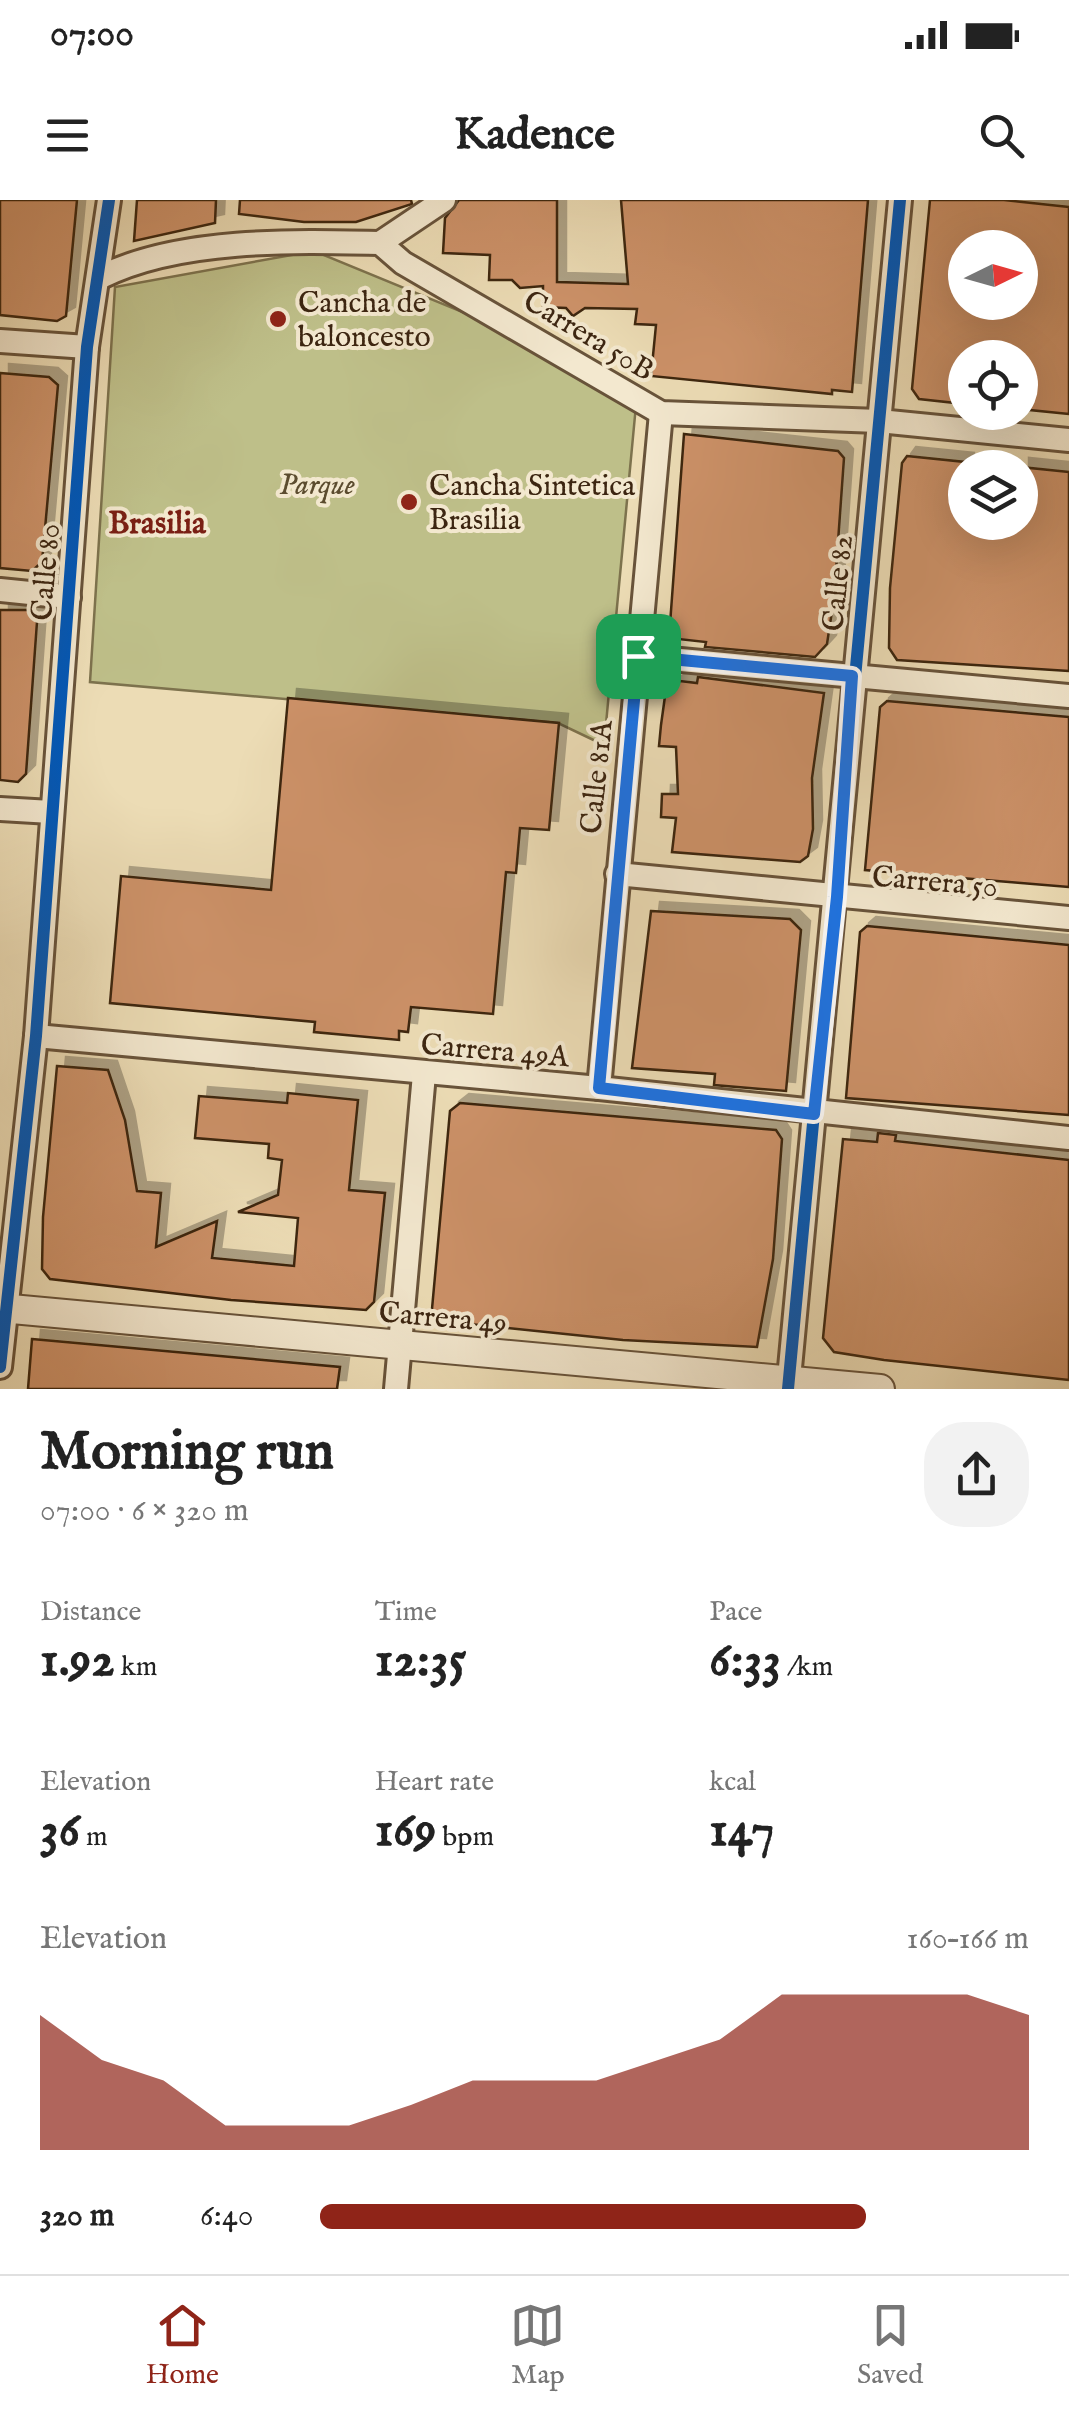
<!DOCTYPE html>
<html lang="en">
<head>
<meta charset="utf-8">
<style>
  body { margin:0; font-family:"IM FELL English",serif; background:#f2f2f2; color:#222; height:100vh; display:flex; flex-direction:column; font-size:38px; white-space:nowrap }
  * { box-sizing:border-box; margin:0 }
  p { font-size:32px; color:#767676 }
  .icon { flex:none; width:55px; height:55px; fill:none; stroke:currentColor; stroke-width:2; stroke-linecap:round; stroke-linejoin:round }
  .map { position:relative; height:1189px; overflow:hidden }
  .panel { display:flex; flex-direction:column; background:#fff; flex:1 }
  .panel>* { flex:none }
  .needle { width:65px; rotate:85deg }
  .fabs { position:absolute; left:948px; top:30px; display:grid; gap:20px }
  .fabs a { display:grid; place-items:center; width:90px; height:90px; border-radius:50%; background:#fff; box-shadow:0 10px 40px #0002; font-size:50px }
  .pin { position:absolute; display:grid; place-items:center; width:85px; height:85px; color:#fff; margin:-42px; border-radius:20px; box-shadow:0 5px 15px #0006 }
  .round { display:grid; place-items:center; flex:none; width:105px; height:105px; border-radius:40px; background:#f2f2f2 }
  .summary { display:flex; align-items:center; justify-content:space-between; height:170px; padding:0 40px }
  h1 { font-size:55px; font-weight:800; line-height:75px }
  .stats { display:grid; grid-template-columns:repeat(3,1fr); gap:15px; height:170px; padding:10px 40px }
  .stats div { display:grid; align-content:center }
  .stats b { font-size:50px; font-weight:800 }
  .stats small { font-size:28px; font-weight:400 }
  .stats p { font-size:28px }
  .chart { height:280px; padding:20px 40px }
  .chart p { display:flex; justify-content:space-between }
  .chart svg { width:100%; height:180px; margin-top:10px; fill:#8f2418; opacity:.7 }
  ul { padding:0 40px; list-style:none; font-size:32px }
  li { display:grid; grid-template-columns:160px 120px 1fr; align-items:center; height:75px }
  li i { height:25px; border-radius:12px; background:#8f2418 }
  .status { display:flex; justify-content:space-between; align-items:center; height:70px; padding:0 50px; background:#fff; direction:ltr }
  .status svg { height:28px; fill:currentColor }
  header { display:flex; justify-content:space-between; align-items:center; height:130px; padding:0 40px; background:#fff; font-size:45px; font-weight:800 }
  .dock { display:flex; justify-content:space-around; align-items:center; height:140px; border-top:2px solid #e0e0e0; background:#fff; font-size:28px; color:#767676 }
  .dock a { display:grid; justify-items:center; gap:5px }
  .dock .current { color:#8f2418 }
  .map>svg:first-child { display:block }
  .green { fill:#bebf89; stroke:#7d724d; stroke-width:2.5 }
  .building { fill:#cc9167; stroke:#3c2511; stroke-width:2.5; fill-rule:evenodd; filter:url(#shadow) }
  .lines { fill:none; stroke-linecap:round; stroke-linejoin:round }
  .minor-casing { stroke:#68533a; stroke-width:28 }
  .tertiary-casing { stroke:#68533a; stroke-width:32 }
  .minor { stroke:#f3e8cf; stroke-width:22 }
  .tertiary { stroke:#f3e8cf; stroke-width:28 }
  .cycleway-casing { stroke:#f3e8cf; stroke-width:19 }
  .cycleway { stroke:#0057b8; stroke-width:12 }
  .route-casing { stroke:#fff; stroke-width:20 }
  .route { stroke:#1a73e8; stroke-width:12 }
  .poi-dot { fill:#8f2418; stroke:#f3e8cf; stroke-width:4 }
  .labels { text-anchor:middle; stroke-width:8; stroke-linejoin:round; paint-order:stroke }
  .poi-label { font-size:30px; fill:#3c2511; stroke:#f3e8cf; text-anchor:start }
  .street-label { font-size:30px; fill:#3c2511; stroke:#f3e8cf }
  .park-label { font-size:30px; font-style:italic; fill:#5c4c2f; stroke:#f3e8cf }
  .neighbourhood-label { font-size:32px; font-weight:bold; fill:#7a1f14; stroke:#f3e8cf }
</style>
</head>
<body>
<div class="status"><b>07:00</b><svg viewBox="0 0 49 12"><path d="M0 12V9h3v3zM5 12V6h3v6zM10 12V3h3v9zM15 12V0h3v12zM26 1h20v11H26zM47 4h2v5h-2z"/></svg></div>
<header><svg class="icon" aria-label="menu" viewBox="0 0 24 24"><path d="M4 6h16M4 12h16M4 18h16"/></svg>Kadence<svg class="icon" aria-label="search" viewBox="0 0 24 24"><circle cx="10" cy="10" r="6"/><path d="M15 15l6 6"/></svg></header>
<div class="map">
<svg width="1069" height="1189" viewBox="0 0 1069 1189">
  <defs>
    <filter id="shadow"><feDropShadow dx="9" dy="-9" stdDeviation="0" flood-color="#0004"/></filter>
  </defs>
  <rect width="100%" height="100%" fill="#ecdcb5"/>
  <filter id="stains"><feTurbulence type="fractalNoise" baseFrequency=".002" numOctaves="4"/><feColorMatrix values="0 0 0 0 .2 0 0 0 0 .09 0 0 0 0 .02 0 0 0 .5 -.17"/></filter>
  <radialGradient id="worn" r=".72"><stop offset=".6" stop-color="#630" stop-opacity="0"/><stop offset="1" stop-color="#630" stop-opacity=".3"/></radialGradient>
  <polygon class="green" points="314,51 504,129 636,205 604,545 558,523 90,482 115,87"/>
  <g class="building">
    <polygon points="0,0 77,0 66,116 57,121 0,115"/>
    <polygon points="137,0 216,0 215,23 134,41"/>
    <polygon points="240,0 411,0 412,4 356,22 304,22 239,14"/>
    <polygon points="459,0 557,0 557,82 628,84 621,0 868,0 852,192 832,190 832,194 651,176 656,125 635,124 637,109 585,108 573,116 566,108 543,107 543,86 520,88 512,80 489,80 490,55 443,53 445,18"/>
    <path d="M930,0H1004L1069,7V214L1020,209V158H965V204L919,199L912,189ZM965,48H1020V102H965Z"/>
    <polygon points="0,173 49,177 58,185 42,362 32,371 0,368"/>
    <polygon points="684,234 838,251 844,258 834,398 827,444 815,457 705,447 706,442 669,438"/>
    <polygon points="907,256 965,262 965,322 1020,322 1020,267 1069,272 1069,471 897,460 889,448 890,388 902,263"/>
    <polygon points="0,410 28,410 37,422 26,574 18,582 0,580"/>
    <polygon points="698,477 824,493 812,578 813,629 808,656 800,662 672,652 676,618 661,617 662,594 678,594 676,547 659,546 661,525 666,489 680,481 697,483"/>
    <polygon points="288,498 559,523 549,630 520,628 516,673 506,672 493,814 411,807 408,832 399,831 399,840 314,832 315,822 110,803 121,676 271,690"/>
    <polygon points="887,501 1069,517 1069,687 865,670 880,507"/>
    <polygon points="651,711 790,719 801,730 786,891 714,885 715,874 632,868"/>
    <polygon points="867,726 1069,745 1069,915 846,898 860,732"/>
    <polygon points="57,866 108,870 125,920 137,991 161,993 156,1047 217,1021 212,1058 294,1066 298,1018 238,1012 278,995 282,960 268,958 269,944 195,938 199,896 287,903 288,893 358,900 349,990 385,993 374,1102 366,1110 231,1100 50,1079 42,1069 43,1017"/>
    <polygon points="460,903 776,930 782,939 773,1059 757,1147 623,1140 431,1120 450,911"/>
    <polygon points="878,933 896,935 895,941 1069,960 1069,1180 884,1160 834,1152 823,1138 843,939 877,942"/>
    <polygon points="32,1139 340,1167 337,1189 28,1189"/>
  </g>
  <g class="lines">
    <g class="minor-casing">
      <g id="minor">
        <polyline points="380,43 444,0"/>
        <path d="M101,77C178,38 295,41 380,43L403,63L661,213L879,221L1069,240"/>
        <polyline points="0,141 87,147"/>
        <polyline points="0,390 69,397"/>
        <polyline points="638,456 1069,496"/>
        <polyline points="0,609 51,612"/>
        <polyline points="617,674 1069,718"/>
        <polyline points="36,836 599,888 1069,938"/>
        <polyline points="599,888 661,213"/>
        <polyline points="0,1167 36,836 87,147 109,0"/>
        <polyline points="396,1189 424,874"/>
        <polyline points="788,1189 900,0"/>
      </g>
    </g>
    <g class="tertiary-casing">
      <polyline id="tertiary" points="0,1108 880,1189"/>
    </g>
    <use href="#minor" class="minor"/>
    <use href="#tertiary" class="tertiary"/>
    <g class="cycleway-casing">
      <g id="cycleway">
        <polyline points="0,1167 36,836 87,147 109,0"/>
        <polyline points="788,1189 900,0"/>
      </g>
    </g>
    <use href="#cycleway" class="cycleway"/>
  </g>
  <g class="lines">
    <g class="route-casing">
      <polygon id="route" points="638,456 852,476 837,697 814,914 599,888"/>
    </g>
    <use href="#route" class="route"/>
  </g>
  <g class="poi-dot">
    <circle cx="278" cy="119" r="10"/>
    <circle cx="409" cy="302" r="10"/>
  </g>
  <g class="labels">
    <g class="poi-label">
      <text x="298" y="112">Cancha de<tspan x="298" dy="34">baloncesto</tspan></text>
      <text x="429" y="295">Cancha Sintetica<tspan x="429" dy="34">Brasilia</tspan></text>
    </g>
    <g class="street-label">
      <text transform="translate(589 135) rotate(31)" y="10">Carrera 50B</text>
      <text transform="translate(45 372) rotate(-85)" y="10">Calle 80</text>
      <text transform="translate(837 383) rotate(-84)" y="10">Calle 82</text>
      <text transform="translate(596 577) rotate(-84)" y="10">Calle 81A</text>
      <text transform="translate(935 681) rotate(5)" y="10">Carrera 50</text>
      <text transform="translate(495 850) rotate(5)" y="10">Carrera 49A</text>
      <text transform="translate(443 1117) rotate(5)" y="10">Carrera 49</text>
    </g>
    <g class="park-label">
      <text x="317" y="294">Parque</text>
    </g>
    <g class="neighbourhood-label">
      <text x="157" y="333">Brasilia</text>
    </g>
  </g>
  <rect width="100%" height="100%" filter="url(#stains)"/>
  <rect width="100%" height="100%" fill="url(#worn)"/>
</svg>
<div class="fabs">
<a><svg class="needle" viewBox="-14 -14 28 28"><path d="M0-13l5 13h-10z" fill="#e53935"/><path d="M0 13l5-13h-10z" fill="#767676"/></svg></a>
<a><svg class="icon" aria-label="locate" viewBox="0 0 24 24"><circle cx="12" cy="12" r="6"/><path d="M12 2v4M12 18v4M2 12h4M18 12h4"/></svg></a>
<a><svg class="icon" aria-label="layers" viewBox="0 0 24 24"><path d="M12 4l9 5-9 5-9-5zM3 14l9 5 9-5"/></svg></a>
</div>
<div class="pin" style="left:638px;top:456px;background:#1e9e55"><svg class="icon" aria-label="arrive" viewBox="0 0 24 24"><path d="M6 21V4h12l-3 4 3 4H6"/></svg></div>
</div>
<section class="panel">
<div class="summary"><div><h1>Morning run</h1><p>07:00 · 6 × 320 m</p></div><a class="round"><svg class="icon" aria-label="share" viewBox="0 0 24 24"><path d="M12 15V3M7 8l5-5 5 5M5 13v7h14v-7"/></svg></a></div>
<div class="stats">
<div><p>Distance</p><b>1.92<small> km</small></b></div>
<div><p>Time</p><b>12:35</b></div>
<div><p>Pace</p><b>6:33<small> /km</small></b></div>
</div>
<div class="stats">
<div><p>Elevation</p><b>36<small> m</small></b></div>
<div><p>Heart rate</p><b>169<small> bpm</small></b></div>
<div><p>kcal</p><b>147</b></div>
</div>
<div class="chart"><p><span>Elevation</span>160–166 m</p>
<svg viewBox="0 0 160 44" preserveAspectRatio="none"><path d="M0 44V11L10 22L20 27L30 38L40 38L50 38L60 33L70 27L80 27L90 27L100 22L110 17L120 6L130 6L140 6L150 6L160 11V44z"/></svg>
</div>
<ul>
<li><b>320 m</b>6:40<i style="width:77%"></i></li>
</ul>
</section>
<nav class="dock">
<a class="current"><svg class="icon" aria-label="home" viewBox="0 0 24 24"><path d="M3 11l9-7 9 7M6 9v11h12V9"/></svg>Home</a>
<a><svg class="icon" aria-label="map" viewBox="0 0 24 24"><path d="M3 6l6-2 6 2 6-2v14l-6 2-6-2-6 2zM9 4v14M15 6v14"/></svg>Map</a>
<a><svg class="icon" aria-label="saved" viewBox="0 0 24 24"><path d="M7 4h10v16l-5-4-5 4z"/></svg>Saved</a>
</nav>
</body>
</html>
